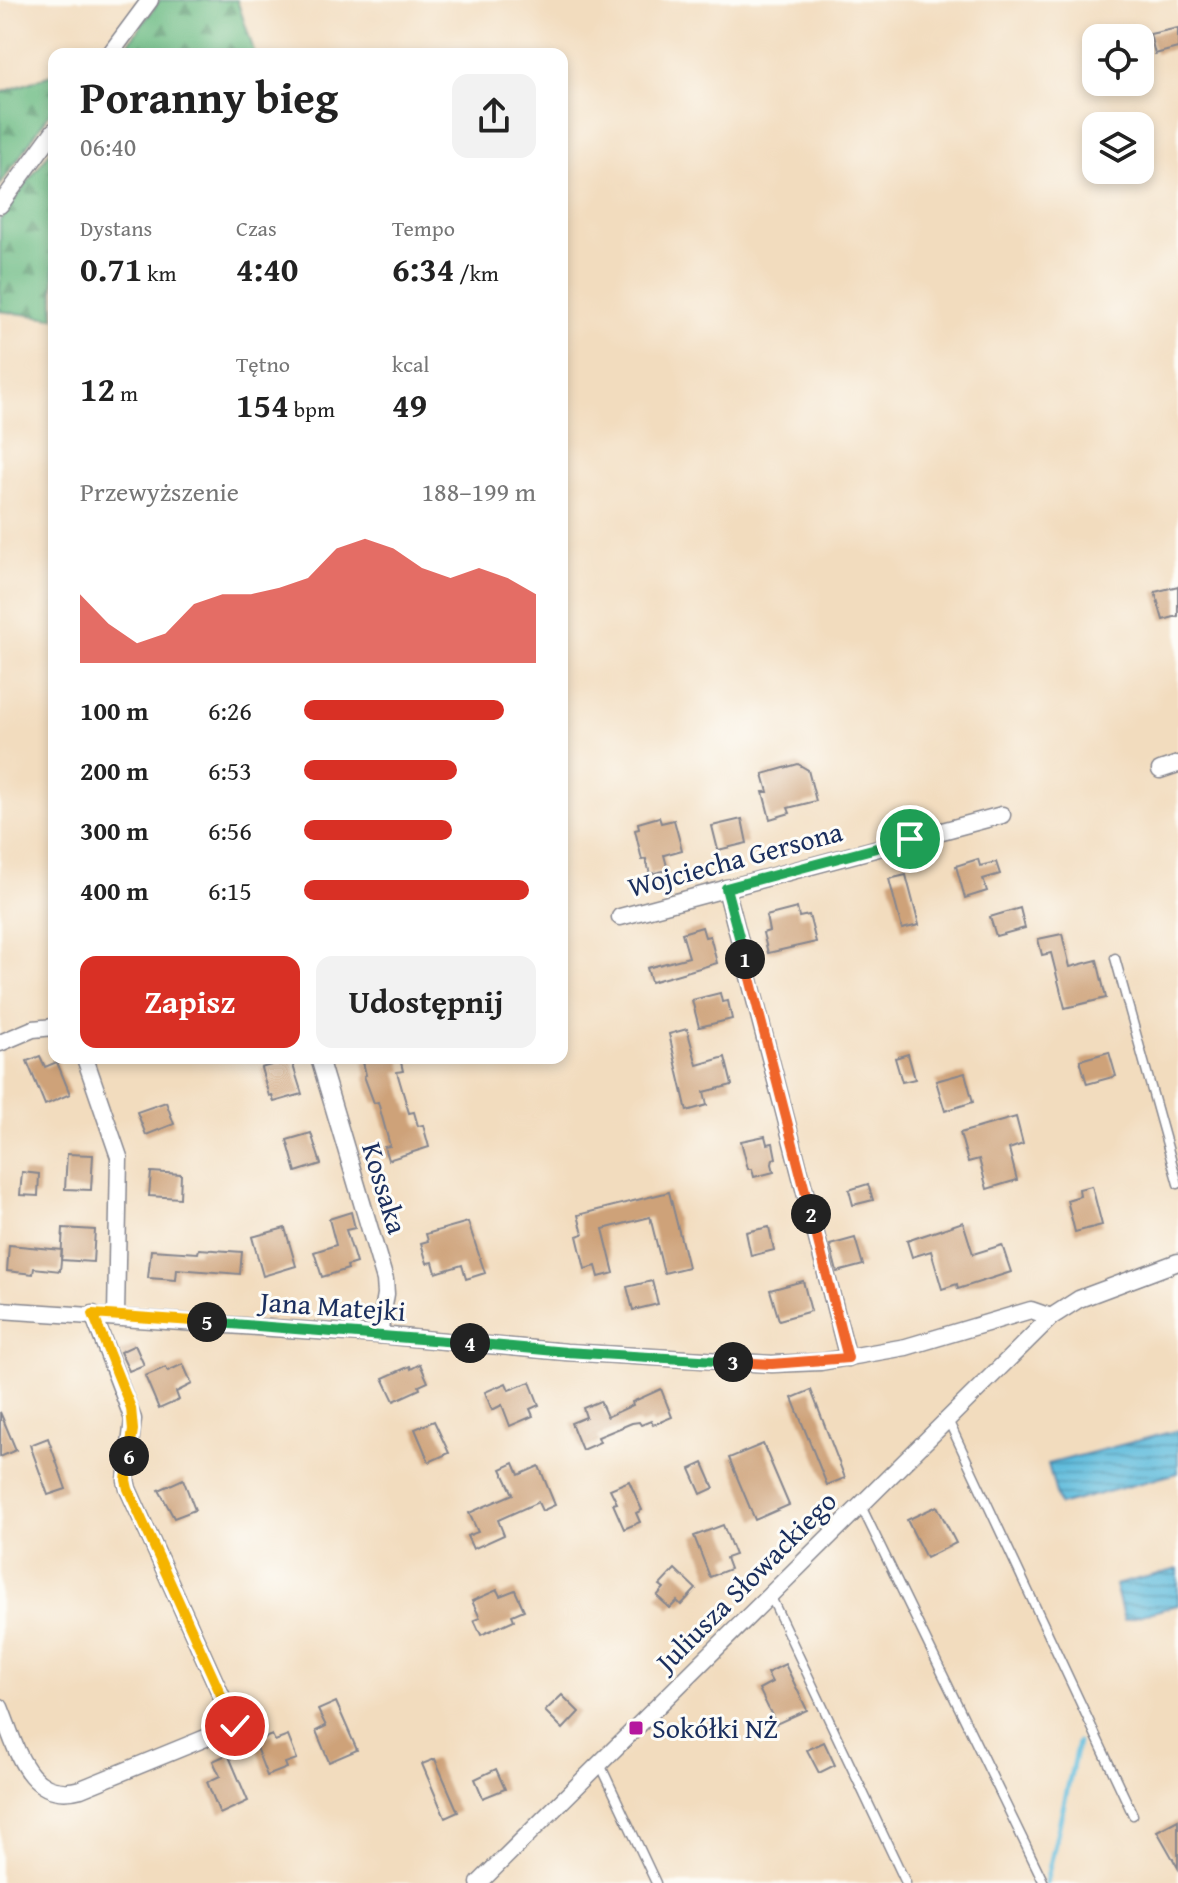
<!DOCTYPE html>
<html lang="pl">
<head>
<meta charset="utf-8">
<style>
  body { margin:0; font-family:"Gentium Book Plus",serif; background:#f2f2f2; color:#222; height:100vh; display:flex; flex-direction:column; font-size:30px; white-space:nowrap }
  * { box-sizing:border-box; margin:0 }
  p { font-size:26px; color:#767676 }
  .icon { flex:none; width:44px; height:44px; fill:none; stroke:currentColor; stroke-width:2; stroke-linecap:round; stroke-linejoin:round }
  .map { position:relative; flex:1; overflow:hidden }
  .side { position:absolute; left:48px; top:48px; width:520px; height:1016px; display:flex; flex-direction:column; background:#fff; border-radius:16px; box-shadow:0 4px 12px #0003 }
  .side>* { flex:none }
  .tools { position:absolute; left:1082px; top:24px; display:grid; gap:16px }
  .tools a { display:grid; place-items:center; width:72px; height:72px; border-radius:16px; background:#fff; box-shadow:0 4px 12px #0003; font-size:40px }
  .pin { position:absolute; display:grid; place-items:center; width:68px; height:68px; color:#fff; margin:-34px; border:4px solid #fff; border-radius:50%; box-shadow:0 2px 8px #0007 }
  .km { position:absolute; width:40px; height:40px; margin:-20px; border-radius:50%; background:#222; color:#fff; font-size:22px; line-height:40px; text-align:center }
  .round { display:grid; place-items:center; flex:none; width:84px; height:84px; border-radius:16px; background:#f2f2f2 }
  .summary { display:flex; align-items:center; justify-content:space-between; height:136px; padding:0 32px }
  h1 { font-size:44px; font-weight:600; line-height:60px }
  .figures { display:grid; grid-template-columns:repeat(3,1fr); gap:12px; height:136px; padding:8px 32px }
  .figures div { display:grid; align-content:center }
  .figures b { font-size:34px; font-weight:600 }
  .figures small { font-size:22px; font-weight:400 }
  .figures p { font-size:22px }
  .chart { height:224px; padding:16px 32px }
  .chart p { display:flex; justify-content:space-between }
  .chart svg { width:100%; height:144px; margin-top:8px; fill:#d93025; opacity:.7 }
  .cta { display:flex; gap:16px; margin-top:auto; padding:16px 32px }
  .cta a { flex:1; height:92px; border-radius:16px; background:#d93025; color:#fff; font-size:32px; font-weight:600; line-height:92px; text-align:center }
  .cta a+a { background:#f2f2f2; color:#222 }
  ul { padding:0 32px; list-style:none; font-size:26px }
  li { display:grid; grid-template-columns:128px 96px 1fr; align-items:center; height:60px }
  li i { height:20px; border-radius:10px; background:#d93025 }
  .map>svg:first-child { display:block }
  .forest { fill:url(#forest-firs); stroke:#447672; stroke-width:2 }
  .water { fill:url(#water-rules); stroke:#3c769d; stroke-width:2 }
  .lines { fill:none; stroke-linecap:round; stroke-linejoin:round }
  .stream { stroke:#5ebcdc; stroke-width:5 }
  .building { fill:#cea279 }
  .lane-casing { stroke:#86868e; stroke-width:11 }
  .street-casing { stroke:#86868e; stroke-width:19 }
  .lane { stroke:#fff; stroke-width:8 }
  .street { stroke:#fff; stroke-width:16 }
  .split-1-casing { stroke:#fff; stroke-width:16 }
  .split-2-casing { stroke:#fff; stroke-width:16 }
  .split-3-casing { stroke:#fff; stroke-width:16 }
  .split-4-casing { stroke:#fff; stroke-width:16 }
  .split-5-casing { stroke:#fff; stroke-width:16 }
  .split-6-casing { stroke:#fff; stroke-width:16 }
  .split-7-casing { stroke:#fff; stroke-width:16 }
  .split-1 { stroke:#22a559; stroke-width:10 }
  .split-2 { stroke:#f0652b; stroke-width:10 }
  .split-3 { stroke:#f0652b; stroke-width:10 }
  .split-4 { stroke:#22a559; stroke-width:10 }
  .split-5 { stroke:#22a559; stroke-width:10 }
  .split-6 { stroke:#f5b400; stroke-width:10 }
  .split-7 { stroke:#f5b400; stroke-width:10 }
  .poi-dot { fill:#b5179e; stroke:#fdfcf7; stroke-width:3 }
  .labels { text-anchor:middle; stroke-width:6; stroke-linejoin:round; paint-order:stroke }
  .street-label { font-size:28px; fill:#1b2f5e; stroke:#fdfcf7 }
  .poi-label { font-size:28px; fill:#1b2f5e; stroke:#fdfcf7; text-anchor:start }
</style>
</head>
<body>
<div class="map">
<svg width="1178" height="1883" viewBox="0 0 1178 1883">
  <defs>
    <pattern id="forest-firs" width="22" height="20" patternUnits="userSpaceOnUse" patternTransform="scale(2)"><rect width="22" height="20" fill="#6ebc85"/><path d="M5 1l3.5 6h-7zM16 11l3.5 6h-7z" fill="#5a9970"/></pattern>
    <pattern id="water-rules" width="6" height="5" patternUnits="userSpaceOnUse" patternTransform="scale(2)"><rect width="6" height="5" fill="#5ebcdc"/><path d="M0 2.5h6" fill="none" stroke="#4d99b6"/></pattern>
  </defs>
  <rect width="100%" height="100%" fill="#fdfcf7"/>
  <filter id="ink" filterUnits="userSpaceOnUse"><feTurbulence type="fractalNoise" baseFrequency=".0125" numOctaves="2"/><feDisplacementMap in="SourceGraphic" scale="16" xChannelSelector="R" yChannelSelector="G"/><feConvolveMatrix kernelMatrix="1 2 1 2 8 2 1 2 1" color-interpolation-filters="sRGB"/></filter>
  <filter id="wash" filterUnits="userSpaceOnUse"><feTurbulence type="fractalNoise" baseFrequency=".006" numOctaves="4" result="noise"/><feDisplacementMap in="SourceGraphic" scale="32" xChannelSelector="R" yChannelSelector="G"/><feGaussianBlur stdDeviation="1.8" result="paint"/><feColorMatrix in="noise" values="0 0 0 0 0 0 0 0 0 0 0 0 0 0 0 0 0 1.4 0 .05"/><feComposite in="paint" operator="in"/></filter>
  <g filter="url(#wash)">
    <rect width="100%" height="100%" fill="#f2dcbe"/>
    <g class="forest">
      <polygon points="160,0 237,0 255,54 121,54"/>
      <polygon points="54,74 54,107 0,185 0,93"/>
      <polygon points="54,146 54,318 0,311 0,220"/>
    </g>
    <g class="water">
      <polygon points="1178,1430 1178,1473 1059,1505 1048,1464"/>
      <polygon points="1178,1569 1178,1605 1124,1620 1115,1585"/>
    </g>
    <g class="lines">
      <polyline class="stream" points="1046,1883 1078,1742"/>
    </g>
    <g id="blocks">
      <g class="building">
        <polygon points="1178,28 1178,48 1155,54 1150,34"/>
        <polygon points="1178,586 1178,616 1163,620 1155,592"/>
        <polygon points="798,764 808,770 816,801 788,808 790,813 770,819 763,792 768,792 763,774"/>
        <polygon points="659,817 661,823 674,820 682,850 664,855 668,870 650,874 646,859 642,860 635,830 639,829 638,823"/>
        <polygon points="742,819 747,843 718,850 712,826"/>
        <polygon points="978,859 980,866 996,862 1000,874 983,879 987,891 965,898 956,866"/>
        <polygon points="906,875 919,925 902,929 889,879"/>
        <polygon points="797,908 799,917 809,915 816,942 768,953 763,933 769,931 766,916"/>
        <polygon points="1020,908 1025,928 996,936 990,917"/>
        <polygon points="702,927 705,937 710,936 717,963 651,982 647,968 689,957 682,933"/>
        <polygon points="1062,934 1070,967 1097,960 1106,998 1065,1008 1051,953 1042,955 1038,939"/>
        <polygon points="720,993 722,1002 728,1001 732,1019 699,1027 692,1000"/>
        <polygon points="687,1029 697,1065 725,1057 732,1085 704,1092 707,1105 687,1111 669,1034"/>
        <polygon points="1109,1052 1116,1076 1087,1084 1080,1060"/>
        <polygon points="908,1054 915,1079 902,1082 895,1058"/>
        <polygon points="40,1056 45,1067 57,1062 70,1094 45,1105 27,1061"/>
        <polygon points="377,1058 400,1058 403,1071 397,1072 409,1113 414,1112 418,1126 423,1125 429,1147 388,1160 384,1147 390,1146 378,1102 374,1103 364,1076 366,1075 363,1062"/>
        <polygon points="291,1059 302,1094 274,1102 272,1095 269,1096 261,1068"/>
        <polygon points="965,1073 973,1102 945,1111 936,1081"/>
        <polygon points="166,1102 174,1124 146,1135 137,1112"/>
        <polygon points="1016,1117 1023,1144 1009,1149 1017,1180 987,1189 979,1159 968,1162 960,1133"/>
        <polygon points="311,1133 321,1164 296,1172 287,1140"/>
        <polygon points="765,1136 767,1144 773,1143 776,1158 773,1159 772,1164 774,1172 754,1177 752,1169 748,1169 741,1141"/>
        <polygon points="67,1154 93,1155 91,1190 65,1189"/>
        <polygon points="22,1172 39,1174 38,1196 20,1195"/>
        <polygon points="151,1172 181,1174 180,1198 149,1196"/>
        <polygon points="868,1184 873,1200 853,1205 849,1190"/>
        <polygon points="1092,1186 1102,1225 1075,1232 1067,1200 1080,1196 1079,1189"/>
        <polygon points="669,1192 688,1267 664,1273 650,1217 603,1229 614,1273 599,1277 596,1266 585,1269 577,1236 583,1234 578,1215"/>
        <polygon points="351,1212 355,1228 346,1230 356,1263 347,1266 348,1269 322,1277 314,1252 336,1245 329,1219"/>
        <polygon points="468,1222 485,1273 466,1279 462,1265 436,1273 433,1262 427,1263 421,1243 428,1241 426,1234"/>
        <polygon points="963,1222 973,1254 1002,1245 1011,1272 958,1289 957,1284 942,1289 931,1251 912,1257 907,1241"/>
        <polygon points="769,1227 774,1250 751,1256 746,1232"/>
        <polygon points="63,1228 95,1230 93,1262 61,1260"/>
        <polygon points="285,1228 296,1266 263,1276 252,1237"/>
        <polygon points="855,1238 863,1265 837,1272 830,1245"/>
        <polygon points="9,1245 62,1250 60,1271 34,1268 33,1274 7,1271"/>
        <polygon points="199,1249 242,1252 240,1274 177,1269 176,1280 148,1278 151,1250 198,1253"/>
        <polygon points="652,1281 658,1304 633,1310 627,1287"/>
        <polygon points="803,1281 811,1311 779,1320 770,1290"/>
        <polygon points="135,1345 144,1365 129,1371 120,1352"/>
        <polygon points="183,1364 192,1384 176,1392 179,1400 159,1409 145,1376 166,1367 168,1371"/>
        <polygon points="420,1364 428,1382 419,1386 420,1389 394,1401 383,1378 410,1366 411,1369"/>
        <polygon points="530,1382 539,1405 530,1409 533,1416 510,1426 502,1405 492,1410 485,1392 506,1383 509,1390"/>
        <polygon points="661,1389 672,1417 653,1425 651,1421 641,1425 639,1422 632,1423 598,1437 600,1442 582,1450 571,1423 586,1417 583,1408 600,1401 607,1417 633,1405 632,1402"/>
        <polygon points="811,1390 845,1478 827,1485 792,1398"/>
        <polygon points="0,1412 16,1450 0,1457"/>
        <polygon points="434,1421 449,1453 429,1462 415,1429"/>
        <polygon points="48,1438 66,1489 48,1495 30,1445"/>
        <polygon points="763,1444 789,1505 755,1520 729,1458"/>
        <polygon points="514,1463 519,1475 539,1466 555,1505 542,1511 538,1502 498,1520 504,1535 473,1549 467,1536 478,1532 469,1513 513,1494 501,1469"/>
        <polygon points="703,1463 714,1488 701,1494 690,1469"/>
        <polygon points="183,1479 195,1510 174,1518 159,1490"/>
        <polygon points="629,1481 642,1510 636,1513 640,1522 624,1529 613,1504 617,1503 610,1489"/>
        <polygon points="937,1506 956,1543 926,1558 907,1520"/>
        <polygon points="723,1525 735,1555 726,1558 730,1569 710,1577 694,1536"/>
        <polygon points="675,1569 696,1589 681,1605 677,1601 670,1608 657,1596 664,1588 660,1585"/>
        <polygon points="497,1590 500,1596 515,1590 524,1610 512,1615 514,1620 481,1635 474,1620 480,1618 472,1601"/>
        <polygon points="785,1664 807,1710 776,1724 759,1689 772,1682 767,1673"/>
        <polygon points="562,1695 579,1712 563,1729 545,1711"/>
        <polygon points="336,1702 357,1750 329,1762 316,1731 326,1726 318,1710"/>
        <polygon points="272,1735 275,1741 288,1736 297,1759 285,1763 287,1768 267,1776 254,1742"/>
        <polygon points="824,1742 835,1765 819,1773 807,1750"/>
        <polygon points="228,1754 248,1801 220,1814 207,1782 220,1776 213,1761"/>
        <polygon points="435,1759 458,1812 445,1818 422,1764"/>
        <polygon points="496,1769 505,1789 483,1798 475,1779"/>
        <polygon points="1178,1820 1178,1868 1157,1831"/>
      </g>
    </g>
  </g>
  <g filter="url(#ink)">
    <use href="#blocks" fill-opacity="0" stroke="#86868e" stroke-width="2"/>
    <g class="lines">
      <g class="lane-casing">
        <g id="lane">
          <polyline points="1115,958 1178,1184"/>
          <polyline points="948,1420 1133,1815"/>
          <polyline points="861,1506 1044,1883"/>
          <polyline points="770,1595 906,1883"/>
          <polyline points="600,1764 656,1883"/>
        </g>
      </g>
      <g class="street-casing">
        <g id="street">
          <polyline points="110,54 150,0"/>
          <polyline points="0,205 54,131"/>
          <polyline points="1160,770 1178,764"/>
          <polyline points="726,888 848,1358"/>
          <polyline points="620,917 1002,815"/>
          <polyline points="0,1043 33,1029 54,1027"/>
          <polyline points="85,1058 119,1157 116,1315"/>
          <polyline points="319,1058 385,1280 386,1294 379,1335"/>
          <polyline points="0,1310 379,1335 566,1352 772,1364 821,1362 906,1347 1031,1310 1051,1317"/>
          <path d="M0,1707C16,1746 27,1804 81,1789L235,1726L128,1489L126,1480L133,1419L93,1314"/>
          <polyline points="479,1883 1051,1317 1079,1299 1178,1262"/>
        </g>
      </g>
      <use href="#lane" class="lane"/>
      <use href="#street" class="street"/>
    </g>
  </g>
  <g class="lines" filter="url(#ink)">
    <g class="split-1-casing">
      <polyline id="split-1" points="745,959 726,888 910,839"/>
    </g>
    <g class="split-2-casing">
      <polyline id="split-2" points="745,959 811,1214"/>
    </g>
    <g class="split-3-casing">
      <polyline id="split-3" points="733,1362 772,1364 848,1358 811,1214"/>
    </g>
    <g class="split-4-casing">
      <polyline id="split-4" points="470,1343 566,1352 733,1362"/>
    </g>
    <g class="split-5-casing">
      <polyline id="split-5" points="207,1322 470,1343"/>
    </g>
    <g class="split-6-casing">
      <polyline id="split-6" points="129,1456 133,1430 131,1408 93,1314 207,1322"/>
    </g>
    <g class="split-7-casing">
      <polyline id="split-7" points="129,1456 126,1480 128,1489 235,1726"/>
    </g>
    <use href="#split-1" class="split-1"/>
    <use href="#split-2" class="split-2"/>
    <use href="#split-3" class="split-3"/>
    <use href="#split-4" class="split-4"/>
    <use href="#split-5" class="split-5"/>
    <use href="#split-6" class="split-6"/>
    <use href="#split-7" class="split-7"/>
  </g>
  <rect class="poi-dot" x="628" y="1720" width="16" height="16" rx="4"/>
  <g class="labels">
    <g class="street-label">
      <text transform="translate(735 859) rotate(-15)" y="10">Wojciecha Gersona</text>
      <text transform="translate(385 1188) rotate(73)" y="10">Kossaka</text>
      <text transform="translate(333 1306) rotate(4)" y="10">Jana Matejki</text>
      <text transform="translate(746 1581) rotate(-45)" y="10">Juliusza Słowackiego</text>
    </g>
    <g class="poi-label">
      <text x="652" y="1738">Sokółki NŻ</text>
    </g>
  </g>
</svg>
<div class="tools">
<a><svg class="icon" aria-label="locate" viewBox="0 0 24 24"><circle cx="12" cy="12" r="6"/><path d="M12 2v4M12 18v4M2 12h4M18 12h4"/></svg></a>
<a><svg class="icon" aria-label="layers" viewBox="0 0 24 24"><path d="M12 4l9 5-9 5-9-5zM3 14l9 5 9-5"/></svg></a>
</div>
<div class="pin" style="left:910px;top:839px;background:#1e9e55"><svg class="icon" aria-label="arrive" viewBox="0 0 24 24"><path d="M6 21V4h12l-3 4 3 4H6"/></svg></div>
<div class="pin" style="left:235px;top:1726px;background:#d93025"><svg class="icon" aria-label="check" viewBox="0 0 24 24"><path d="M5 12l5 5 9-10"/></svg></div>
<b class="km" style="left:745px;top:959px">1</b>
<b class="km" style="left:811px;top:1214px">2</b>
<b class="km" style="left:733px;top:1362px">3</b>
<b class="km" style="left:470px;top:1343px">4</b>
<b class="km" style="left:207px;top:1322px">5</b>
<b class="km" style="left:129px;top:1456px">6</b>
<section class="side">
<div class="summary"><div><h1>Poranny bieg</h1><p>06:40</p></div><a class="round"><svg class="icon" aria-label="share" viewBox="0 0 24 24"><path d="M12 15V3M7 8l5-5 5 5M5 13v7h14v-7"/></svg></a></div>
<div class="figures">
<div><p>Dystans</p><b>0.71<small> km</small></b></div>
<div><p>Czas</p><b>4:40</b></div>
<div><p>Tempo</p><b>6:34<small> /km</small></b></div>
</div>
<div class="figures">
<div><b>12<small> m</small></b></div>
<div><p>Tętno</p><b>154<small> bpm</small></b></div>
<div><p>kcal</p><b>49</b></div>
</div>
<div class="chart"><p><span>Przewyższenie</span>188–199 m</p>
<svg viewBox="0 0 160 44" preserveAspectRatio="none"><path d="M0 44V23L10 32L20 38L30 35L40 26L50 23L60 23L70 21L80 18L90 9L100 6L110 9L120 15L130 18L140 15L150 18L160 23V44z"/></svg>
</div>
<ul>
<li><b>100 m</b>6:26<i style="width:86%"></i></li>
<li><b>200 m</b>6:53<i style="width:66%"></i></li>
<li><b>300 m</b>6:56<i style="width:64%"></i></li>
<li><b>400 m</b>6:15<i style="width:97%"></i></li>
</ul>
<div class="cta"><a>Zapisz</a><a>Udostępnij</a></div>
</section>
</div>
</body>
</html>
